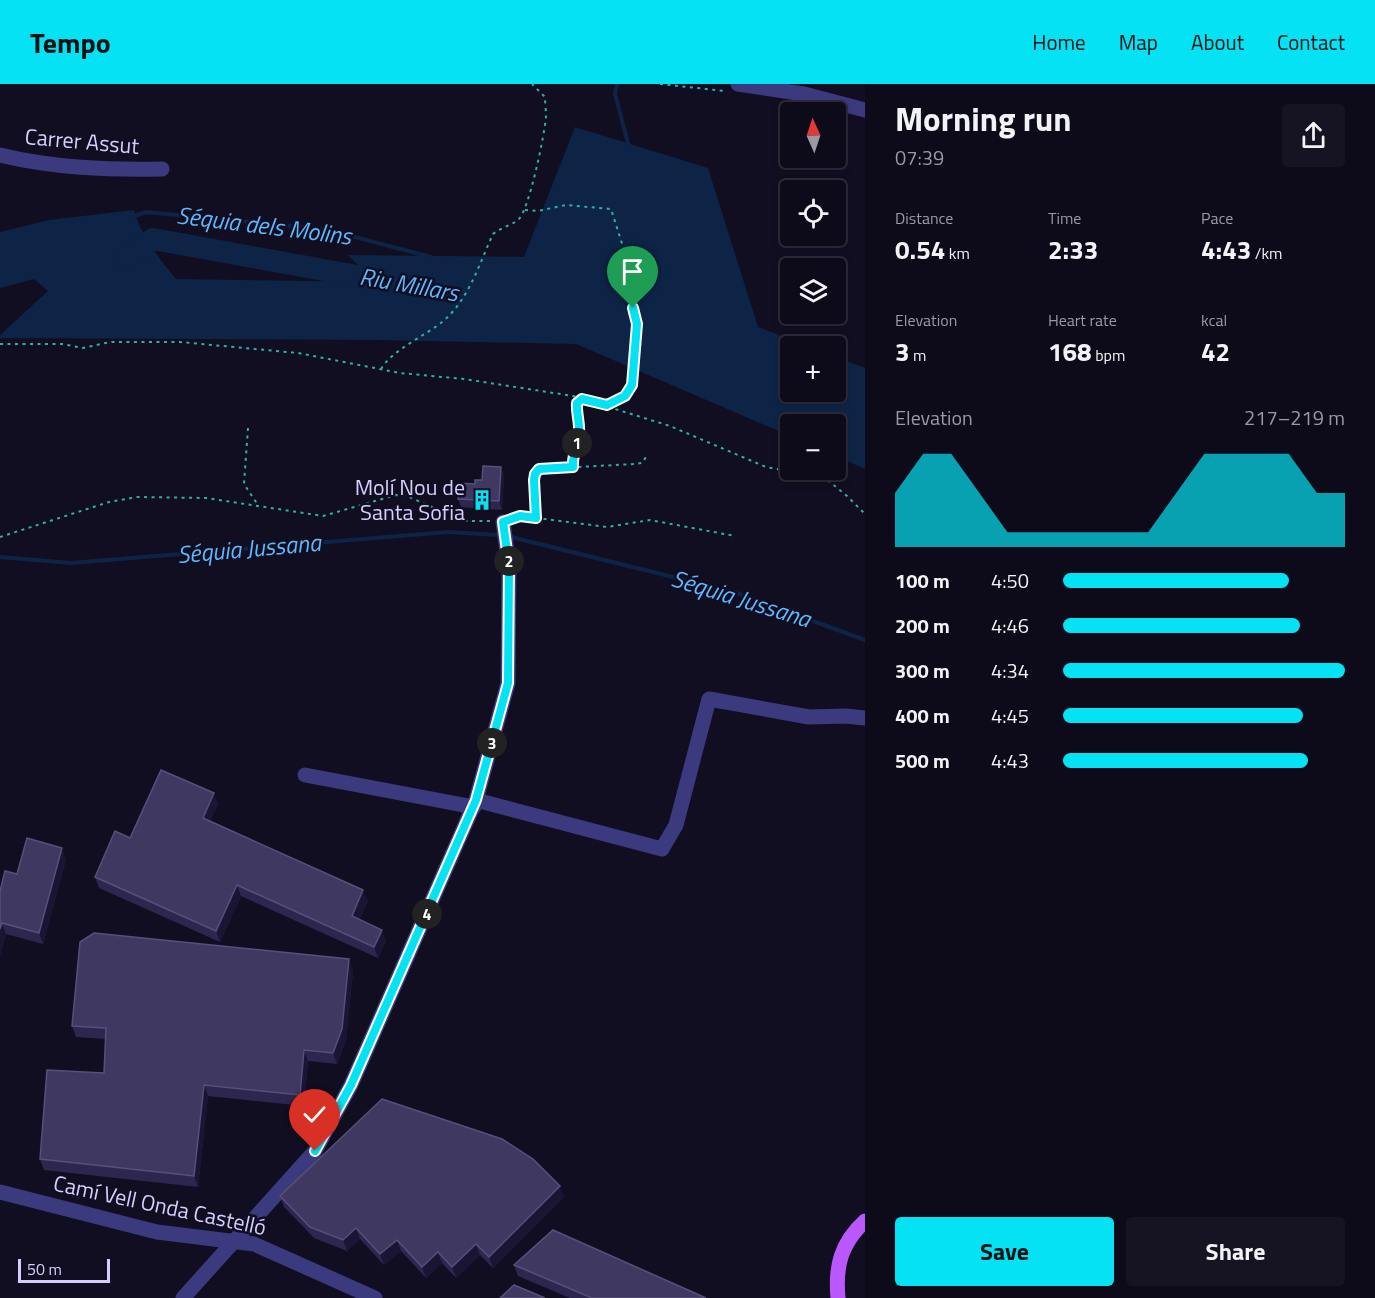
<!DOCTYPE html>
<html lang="en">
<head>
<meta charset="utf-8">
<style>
  body { margin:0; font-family:"Titillium Web",sans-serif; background:#161322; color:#f1f3f6; height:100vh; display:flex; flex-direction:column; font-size:22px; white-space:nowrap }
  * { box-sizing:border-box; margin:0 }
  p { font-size:20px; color:#9a9aa2 }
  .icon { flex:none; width:33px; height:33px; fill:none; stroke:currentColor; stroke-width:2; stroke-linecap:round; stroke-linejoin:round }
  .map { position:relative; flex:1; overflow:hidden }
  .side { display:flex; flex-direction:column; background:#0d0a19; width:510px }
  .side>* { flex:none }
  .needle { width:39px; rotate:357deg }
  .fabs { position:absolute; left:780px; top:18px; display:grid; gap:12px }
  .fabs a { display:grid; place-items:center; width:66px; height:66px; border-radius:6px; background:#0d0a19; box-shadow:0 3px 9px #0003,0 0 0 2px #2d2b38; font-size:30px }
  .scale { position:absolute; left:18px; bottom:15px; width:92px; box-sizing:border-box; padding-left:6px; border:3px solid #d3cffe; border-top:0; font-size:16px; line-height:21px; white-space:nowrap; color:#d3cffe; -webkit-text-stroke:4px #110e21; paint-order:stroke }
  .pin { position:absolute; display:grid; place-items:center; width:51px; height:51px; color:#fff; margin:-62px -26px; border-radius:50% 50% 50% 0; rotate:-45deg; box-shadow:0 0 6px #0007 }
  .pin .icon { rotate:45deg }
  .km { position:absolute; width:30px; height:30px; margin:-15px; border-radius:50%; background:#222; color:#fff; font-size:16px; line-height:30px; text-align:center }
  .round { display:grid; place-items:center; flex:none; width:63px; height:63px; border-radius:6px; background:#161322 }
  .summary { display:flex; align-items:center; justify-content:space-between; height:102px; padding:0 30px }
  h1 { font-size:33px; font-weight:700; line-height:45px }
  .stats { display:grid; grid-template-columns:repeat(3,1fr); gap:9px; height:102px; padding:6px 30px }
  .stats div { display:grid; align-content:center }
  .stats b { font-size:26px; font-weight:700 }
  .stats small { font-size:16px; font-weight:400 }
  .stats p { font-size:16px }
  .chart { height:168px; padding:12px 30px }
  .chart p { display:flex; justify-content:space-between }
  .chart svg { width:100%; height:108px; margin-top:6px; fill:#05e2f4; opacity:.7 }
  .button { display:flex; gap:12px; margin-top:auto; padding:12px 30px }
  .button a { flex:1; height:69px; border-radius:6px; background:#05e2f4; color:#111; font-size:24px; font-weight:700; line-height:69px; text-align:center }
  .button a+a { background:#161322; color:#f1f3f6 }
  ul { padding:0 30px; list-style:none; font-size:20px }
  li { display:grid; grid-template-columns:96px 72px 1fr; align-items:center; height:45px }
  li i { height:15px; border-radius:8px; background:#05e2f4 }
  header { display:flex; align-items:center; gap:36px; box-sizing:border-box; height:84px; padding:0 30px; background:#05e2f4; color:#111 }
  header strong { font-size:28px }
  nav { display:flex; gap:33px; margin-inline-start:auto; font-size:21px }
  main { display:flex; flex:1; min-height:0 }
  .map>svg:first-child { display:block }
  .water { fill:#0d2446 }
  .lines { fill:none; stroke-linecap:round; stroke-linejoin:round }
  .stream { stroke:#0d2446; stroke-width:4 }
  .river { stroke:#0d2446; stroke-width:22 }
  .path { stroke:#30b0a6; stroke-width:2; stroke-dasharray:3 4.5; stroke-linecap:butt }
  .minor { stroke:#3b3a7f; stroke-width:15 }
  .major { stroke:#bb58fc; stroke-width:15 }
  .wall { fill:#2d274f }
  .shaded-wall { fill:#1b1535 }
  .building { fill:#3f3962; stroke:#56507a; stroke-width:1.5 }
  .route-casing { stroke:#fff; stroke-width:12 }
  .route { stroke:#05e2f4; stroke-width:8 }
  .labels { text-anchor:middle; stroke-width:5; stroke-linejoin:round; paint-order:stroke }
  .street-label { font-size:22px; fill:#d3cffe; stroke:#110e21 }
  .poi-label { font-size:22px; fill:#d3cffe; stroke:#110e21; text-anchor:end }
  .water-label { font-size:24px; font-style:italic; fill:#5fb7fc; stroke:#110e21 }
</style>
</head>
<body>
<header>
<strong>Tempo</strong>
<nav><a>Home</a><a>Map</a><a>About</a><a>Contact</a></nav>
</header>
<main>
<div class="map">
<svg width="865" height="1214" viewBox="0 0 865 1214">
  <rect width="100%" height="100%" fill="#110e21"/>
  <path class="water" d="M575,43L708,84L758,243L808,262H790V308H836V273L865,284V385L836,372V340H790V352L576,260L379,256L0,254V251L48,207L34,195L0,204V148L49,136L134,126C141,152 159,174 176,195L375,198L348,171L524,173Z"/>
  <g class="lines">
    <g class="stream">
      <polyline points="617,0 615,10 629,63"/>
      <polyline points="132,133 146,128 324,145 431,173"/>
      <polyline points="511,453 734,508 865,556"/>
      <polyline points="0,473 71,479 448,448 498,451"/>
    </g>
    <polyline class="river" points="124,175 153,155 401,200"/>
    <g class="path">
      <polyline points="660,0 725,7"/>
      <polyline points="525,126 538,127 566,121 611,125 625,169 627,198 637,240 632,301 625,312 607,321"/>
      <polyline points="0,260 62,260 83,264 110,258 180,258 298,269 400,289 464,295 573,312 670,342 766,383 825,394 847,412 865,430"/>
      <path d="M381,285C392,266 425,252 442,238C469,216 479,180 493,150C502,143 510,142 518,136C529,127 545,49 546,32C546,26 545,19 545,13L532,0"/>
      <polyline points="248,344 244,400 258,421"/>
      <path d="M573,383C572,367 579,361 579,349C580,338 576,329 577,319L582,315"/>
      <polyline points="514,434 521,432 607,443 650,436 735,452"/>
      <polyline points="536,434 534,396 535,390 539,385 635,380 642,379 646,373"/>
      <polyline points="0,453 109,418 137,413 206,414 323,432 396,411 407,412 464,437 491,437"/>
    </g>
    <g class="minor">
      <polyline points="738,0 804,10 865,26"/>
      <path d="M0,71C54,84 107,86 162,85"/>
      <polyline points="305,691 474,723"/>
      <polyline points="476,716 662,765 676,741 709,615 809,633 846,632 865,634"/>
      <polyline points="0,1108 157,1148 254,1160 375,1214"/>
      <polyline points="183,1214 315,1067 351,1001 476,716 508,599 509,482 503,438"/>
    </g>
    <path class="major" d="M838,1214C835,1182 841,1159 865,1137"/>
  </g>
  <g class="wall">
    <polygon points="501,383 504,392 502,426 461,423 458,415 475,400 482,396"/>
    <polygon points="218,720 210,737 368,817 359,836 386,857 378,874 241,812 220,858 99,804 95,793 130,754"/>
    <polygon points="66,775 43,860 6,850 0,871 0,807"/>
    <polygon points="353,886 346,957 337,980 308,977 304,1022 208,1012 198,1103 44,1086 40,1075 104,989 106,955 76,953 72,942"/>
    <polygon points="280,1112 564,1113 493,1184 480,1171 456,1194 442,1179 426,1194 401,1167 384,1181 360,1155 347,1167 314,1154 284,1123"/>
    <polygon points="514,1181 706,1214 570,1214 518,1192"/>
  </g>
  <g class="shaded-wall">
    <polygon points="501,383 504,392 502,426 499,417"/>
    <polygon points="214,709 218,720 207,745 203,734"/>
    <polygon points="62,764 66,775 43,860 39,849"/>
    <polygon points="237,801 241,812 220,858 216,847"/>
    <polygon points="363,806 368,817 356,843 352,832"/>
    <polygon points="2,839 6,850 0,871 0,845"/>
    <polygon points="382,846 386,857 378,874 374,863"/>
    <polygon points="349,875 353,886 346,957 337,980 333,969"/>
    <polygon points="304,966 308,977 304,1022 300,1011"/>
    <polygon points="204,1001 208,1012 198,1103 194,1092"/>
    <polygon points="560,1102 564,1113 493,1184 489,1173"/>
    <polygon points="356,1144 360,1155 347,1167 343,1156"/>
    <polygon points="397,1156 401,1167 384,1181 380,1170"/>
    <polygon points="476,1160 480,1171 456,1194 452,1183"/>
    <polygon points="438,1168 442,1179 426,1194 422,1183"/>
  </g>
  <g class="building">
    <polygon points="483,382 501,383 499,417 458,415 459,399 475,400 475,396 482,396"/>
    <polygon points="161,686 214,709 203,734 363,806 352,832 382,846 374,863 237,801 216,847 95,793 115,747 130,754"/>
    <polygon points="27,754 62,764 39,849 2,839 0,845 0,807 5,787 17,790"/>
    <polygon points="94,849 349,875 342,945 333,969 304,966 300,1011 204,1001 194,1092 40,1075 47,986 104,989 106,944 72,942 80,858"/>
    <polygon points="382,1015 502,1055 533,1075 560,1102 489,1173 476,1160 452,1183 438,1168 422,1183 397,1156 380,1170 356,1144 343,1156 310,1143 280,1112"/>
    <polygon points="553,1146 706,1214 592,1214 514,1181"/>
    <polygon points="514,1201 545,1214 500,1214"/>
  </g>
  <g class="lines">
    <g class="route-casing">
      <path id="route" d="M315,1067L351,1001L476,716L508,599L509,482L503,438L520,432L536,434L534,396L535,390L539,385L573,383C572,367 579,361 579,349C580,338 576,329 577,319L582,315L607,321L625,312L632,301L637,240L633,224"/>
    </g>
    <use href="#route" class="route"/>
  </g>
  <defs>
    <g id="building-bare" transform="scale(1.62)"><path d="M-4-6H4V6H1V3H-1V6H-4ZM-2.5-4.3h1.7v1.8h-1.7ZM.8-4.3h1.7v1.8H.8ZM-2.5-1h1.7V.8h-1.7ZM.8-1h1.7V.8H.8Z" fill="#05e2f4" stroke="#110e21" stroke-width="2.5" paint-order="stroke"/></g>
  </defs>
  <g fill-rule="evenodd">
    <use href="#building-bare" x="482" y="416"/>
  </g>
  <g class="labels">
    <g class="street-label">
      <text transform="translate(82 57) rotate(5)" y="8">Carrer Assut</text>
      <text transform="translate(160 1121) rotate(12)" y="8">Camí Vell Onda Castelló</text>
    </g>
    <g class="poi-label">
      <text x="465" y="411">Molí Nou de<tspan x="465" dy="25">Santa Sofia</tspan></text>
    </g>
    <g class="water-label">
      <text transform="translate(264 142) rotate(7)" y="8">Séquia dels Molins</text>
      <text transform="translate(409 201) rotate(10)" y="8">Riu Millars</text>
      <text transform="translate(249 465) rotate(-5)" y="8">Séquia Jussana</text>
      <text transform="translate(741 515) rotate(17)" y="8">Séquia Jussana</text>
    </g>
  </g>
</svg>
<div class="fabs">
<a><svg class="needle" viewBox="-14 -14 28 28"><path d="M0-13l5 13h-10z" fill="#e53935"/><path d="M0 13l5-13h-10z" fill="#9a9aa2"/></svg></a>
<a><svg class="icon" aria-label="locate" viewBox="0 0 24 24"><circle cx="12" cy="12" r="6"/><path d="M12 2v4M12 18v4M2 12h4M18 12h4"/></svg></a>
<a><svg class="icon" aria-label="layers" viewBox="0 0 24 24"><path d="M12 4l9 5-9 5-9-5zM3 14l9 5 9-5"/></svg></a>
<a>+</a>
<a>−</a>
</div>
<div class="scale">50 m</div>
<div class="pin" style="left:633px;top:224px;background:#1e9e55"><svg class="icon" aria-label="arrive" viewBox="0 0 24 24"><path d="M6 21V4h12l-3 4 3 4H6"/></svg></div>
<div class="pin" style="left:315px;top:1067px;background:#d93025"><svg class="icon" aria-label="check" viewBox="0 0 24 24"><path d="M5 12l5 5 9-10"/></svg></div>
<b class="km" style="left:577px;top:359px">1</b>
<b class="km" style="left:509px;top:477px">2</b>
<b class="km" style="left:492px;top:659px">3</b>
<b class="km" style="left:427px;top:830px">4</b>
</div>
<section class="side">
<div class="summary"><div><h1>Morning run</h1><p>07:39</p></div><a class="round"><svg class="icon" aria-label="share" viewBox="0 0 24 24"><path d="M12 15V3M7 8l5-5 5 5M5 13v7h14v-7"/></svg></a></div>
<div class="stats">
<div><p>Distance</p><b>0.54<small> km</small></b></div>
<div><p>Time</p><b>2:33</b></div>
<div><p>Pace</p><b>4:43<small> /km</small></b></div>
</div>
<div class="stats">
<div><p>Elevation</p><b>3<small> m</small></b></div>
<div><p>Heart rate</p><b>168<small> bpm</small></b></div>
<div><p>kcal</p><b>42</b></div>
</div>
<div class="chart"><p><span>Elevation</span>217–219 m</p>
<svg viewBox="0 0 160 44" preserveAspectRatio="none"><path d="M0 44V22L10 6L20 6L30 22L40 38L50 38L60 38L70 38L80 38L90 38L100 22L110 6L120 6L130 6L140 6L150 22L160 22V44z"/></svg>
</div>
<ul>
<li><b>100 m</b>4:50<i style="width:80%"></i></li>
<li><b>200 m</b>4:46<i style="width:84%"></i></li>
<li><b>300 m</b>4:34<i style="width:100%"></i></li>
<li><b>400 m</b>4:45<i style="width:85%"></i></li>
<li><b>500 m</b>4:43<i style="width:87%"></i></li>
</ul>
<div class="button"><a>Save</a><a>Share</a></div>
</section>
</main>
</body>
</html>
